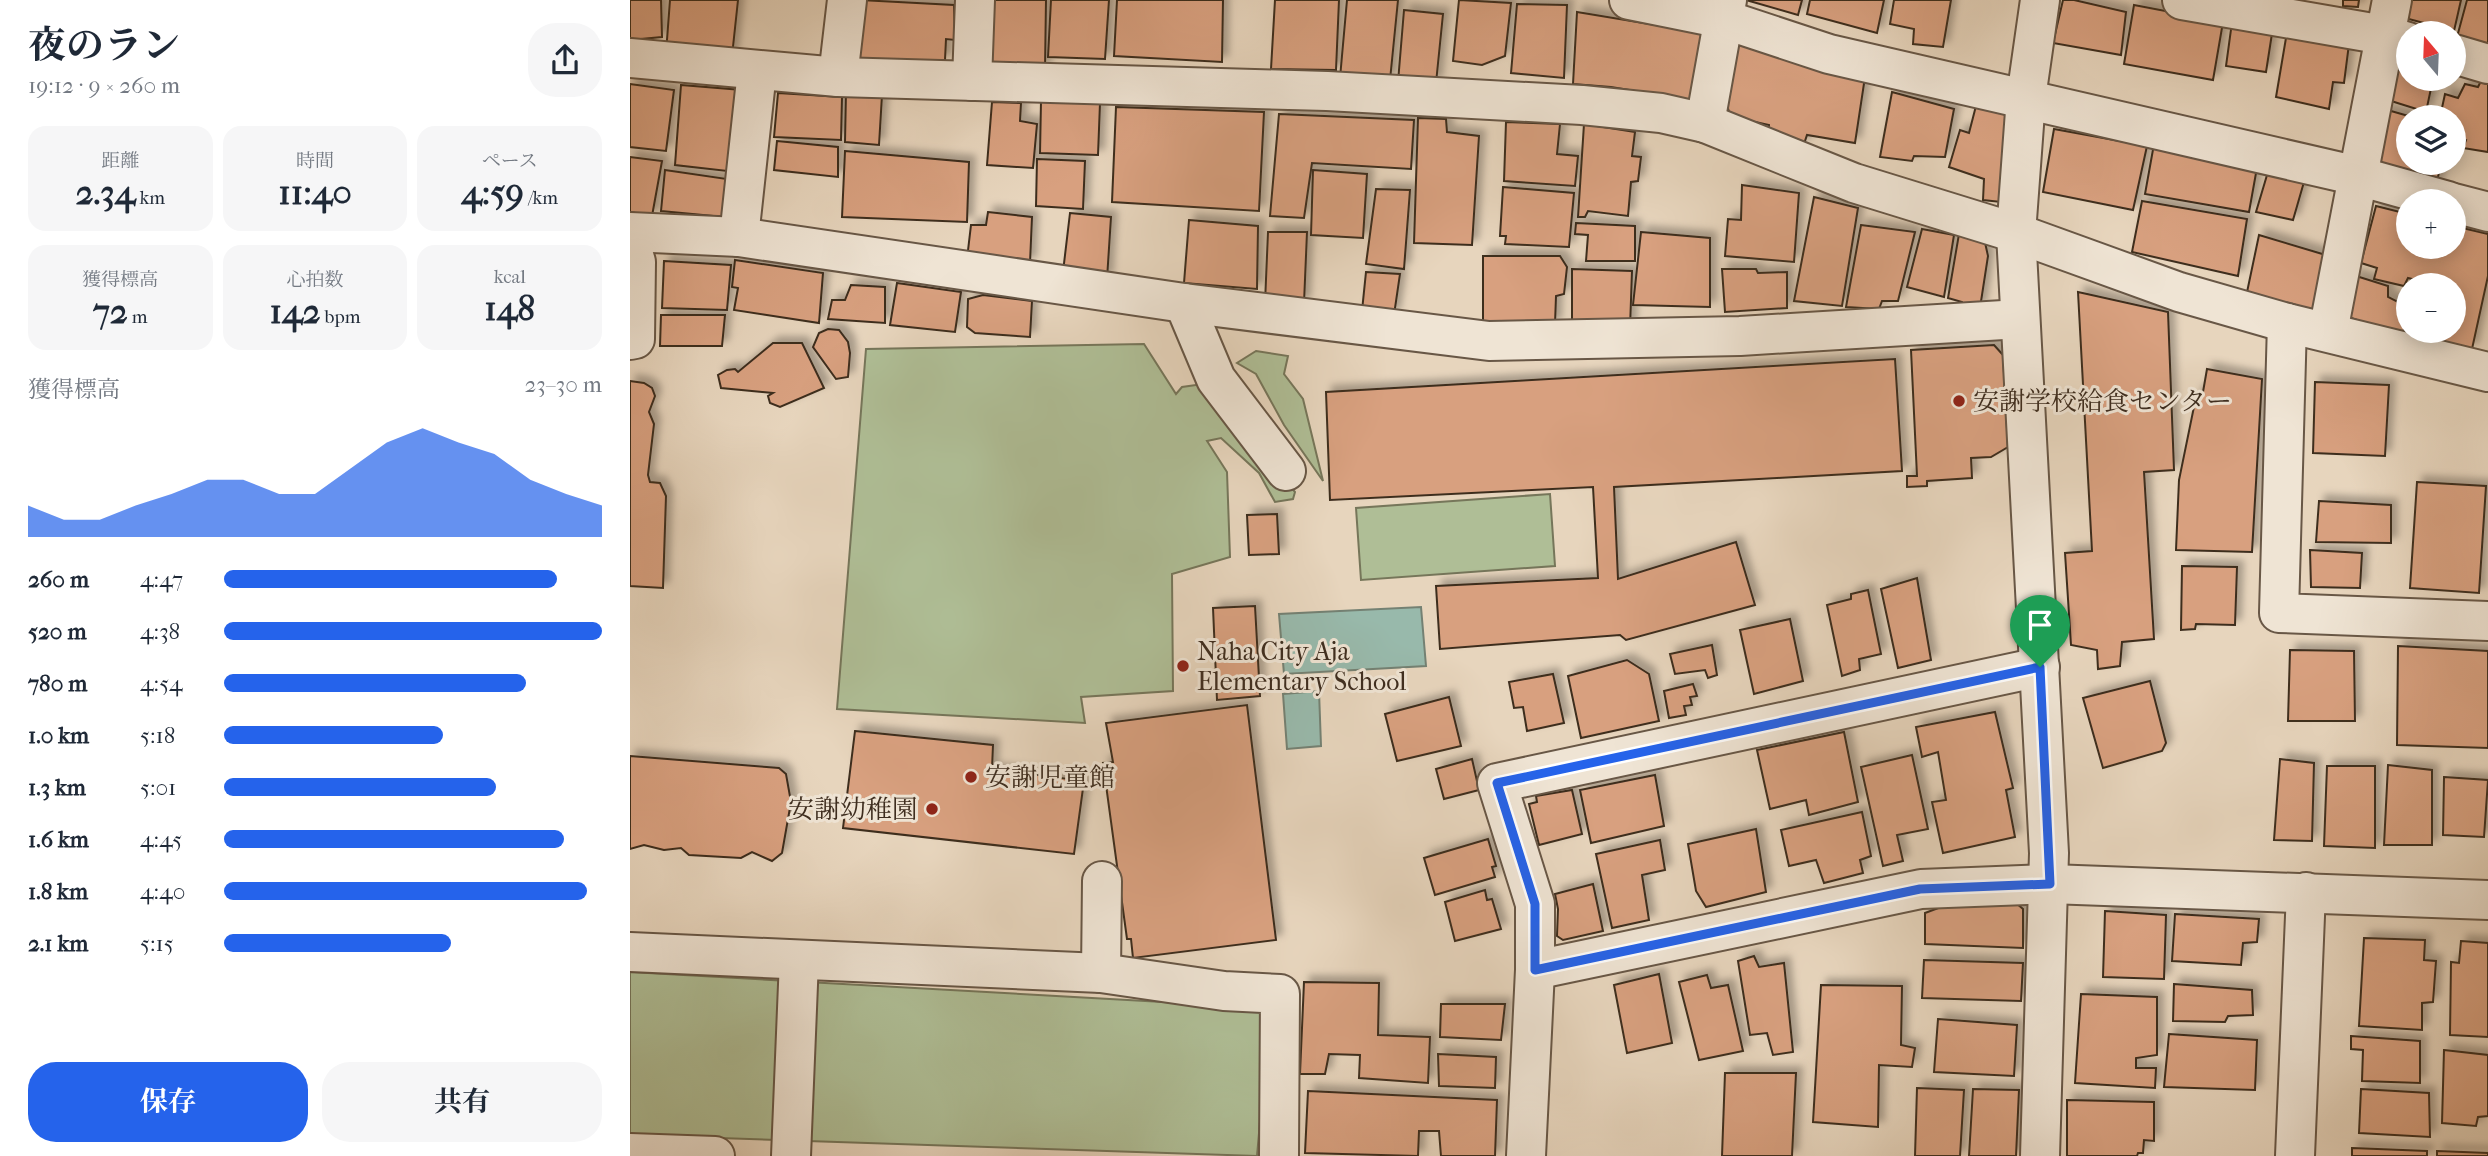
<!DOCTYPE html>
<html lang="ja">
<head>
<meta charset="utf-8">
<style>
  body { margin:0; font-family:"IM FELL French Canon","Noto Serif JP",serif; background:#f6f6f7; color:#1f2937; height:100vh; display:flex; flex-direction:column; font-size:26px; white-space:nowrap }
  * { box-sizing:border-box; margin:0 }
  p { font-size:23px; color:#747a83 }
  .icon { flex:none; width:38px; height:38px; fill:none; stroke:currentColor; stroke-width:2; stroke-linecap:round; stroke-linejoin:round }
  .map { position:relative; flex:1; overflow:hidden }
  .drawer { display:flex; flex-direction:column; background:#fff; width:630px }
  .drawer>* { flex:none }
  .needle { width:46px; rotate:341deg }
  .controls { position:absolute; left:1766px; top:21px; display:grid; gap:14px }
  .controls a { display:grid; place-items:center; width:70px; height:70px; border-radius:50%; background:#fff; box-shadow:0 4px 18px #0003; font-size:35px }
  .pin { position:absolute; display:grid; place-items:center; width:60px; height:60px; color:#fff; margin:-72px -30px; border-radius:50% 50% 50% 0; rotate:-45deg; box-shadow:0 0 7px #0007 }
  .pin .icon { rotate:45deg }
  .round { display:grid; place-items:center; flex:none; width:74px; height:74px; border-radius:28px; background:#f6f6f7 }
  .headline { display:flex; align-items:center; justify-content:space-between; height:119px; padding:0 28px }
  h1 { font-size:38px; font-weight:700; line-height:52px }
  .metrics { display:grid; grid-template-columns:repeat(3,1fr); gap:10px; height:119px; padding:7px 28px }
  .metrics div { display:grid; align-content:center; border-radius:18px; background:#f6f6f7; text-align:center }
  .metrics b { font-size:35px; font-weight:700 }
  .metrics small { font-size:19px; font-weight:400 }
  .metrics p { font-size:19px }
  .chart { height:196px; padding:14px 28px }
  .chart p { display:flex; justify-content:space-between }
  .chart svg { width:100%; height:126px; margin-top:7px; fill:#2563eb; opacity:.7 }
  .primary-button { display:flex; gap:14px; margin-top:auto; padding:14px 28px }
  .primary-button a { flex:1; height:80px; border-radius:28px; background:#2563eb; color:#fff; font-size:28px; font-weight:700; line-height:80px; text-align:center }
  .primary-button a+a { background:#f6f6f7; color:#1f2937 }
  ul { padding:0 28px; list-style:none; font-size:23px }
  li { display:grid; grid-template-columns:112px 84px 1fr; align-items:center; height:52px }
  li i { height:18px; border-radius:9px; background:#2563eb }
  main { display:flex; flex:1; min-height:0 }
  .map>svg:first-child { display:block }
  .green { fill:#afbe96; stroke:#76765a; stroke-width:2 }
  .water { fill:#98b9ab; stroke:#748173; stroke-width:2 }
  .building { fill:#d8a07f; stroke:#3e2d1f; stroke-width:2; filter:url(#shadow) }
  .lines { fill:none; stroke-linecap:round; stroke-linejoin:round }
  .minor-casing { stroke:#685746; stroke-width:42 }
  .minor { stroke:#efe4d4; stroke-width:38 }
  .route-casing { stroke:#fff; stroke-width:14 }
  .route { stroke:#2563eb; stroke-width:9 }
  .poi-dot { fill:#8f2418; stroke:#efe4d4; stroke-width:2.5 }
  .labels { text-anchor:middle; stroke-width:6; stroke-linejoin:round; paint-order:stroke }
  .poi-label { font-size:26px; fill:#3e2d1f; stroke:#efe4d4; text-anchor:start }
</style>
</head>
<body>
<main>
<section class="drawer">
<div class="headline"><div><h1>夜のラン</h1><p>19:12 · 9 × 260 m</p></div><a class="round"><svg class="icon" aria-label="share" viewBox="0 0 24 24"><path d="M12 15V3M7 8l5-5 5 5M5 13v7h14v-7"/></svg></a></div>
<div class="metrics">
<div><p>距離</p><b>2.34<small> km</small></b></div>
<div><p>時間</p><b>11:40</b></div>
<div><p>ペース</p><b>4:59<small> /km</small></b></div>
</div>
<div class="metrics">
<div><p>獲得標高</p><b>72<small> m</small></b></div>
<div><p>心拍数</p><b>142<small> bpm</small></b></div>
<div><p>kcal</p><b>148</b></div>
</div>
<div class="chart"><p><span>獲得標高</span>23–30 m</p>
<svg viewBox="0 0 160 44" preserveAspectRatio="none"><path d="M0 44V33L10 38L20 38L30 33L40 29L50 24L60 24L70 29L80 29L90 20L100 11L110 6L120 11L130 15L140 24L150 29L160 33V44z"/></svg>
</div>
<ul>
<li><b>260 m</b>4:47<i style="width:88%"></i></li>
<li><b>520 m</b>4:38<i style="width:100%"></i></li>
<li><b>780 m</b>4:54<i style="width:80%"></i></li>
<li><b>1.0 km</b>5:18<i style="width:58%"></i></li>
<li><b>1.3 km</b>5:01<i style="width:72%"></i></li>
<li><b>1.6 km</b>4:45<i style="width:90%"></i></li>
<li><b>1.8 km</b>4:40<i style="width:96%"></i></li>
<li><b>2.1 km</b>5:15<i style="width:60%"></i></li>
</ul>
<div class="primary-button"><a>保存</a><a>共有</a></div>
</section>
<div class="map">
<svg width="1858" height="1156" viewBox="0 0 1858 1156">
  <defs>
    <filter id="shadow"><feDropShadow dx="6" dy="-6" stdDeviation="3.5" flood-color="#0004"/></filter>
  </defs>
  <rect width="100%" height="100%" fill="#e7d5bd"/>
  <filter id="stains"><feTurbulence type="fractalNoise" baseFrequency=".00286" numOctaves="4"/><feColorMatrix values="0 0 0 0 .2 0 0 0 0 .09 0 0 0 0 .02 0 0 0 .5 -.17"/></filter>
  <radialGradient id="worn" r=".72"><stop offset=".6" stop-color="#630" stop-opacity="0"/><stop offset="1" stop-color="#630" stop-opacity=".3"/></radialGradient>
  <g class="green">
    <polygon points="514,344 546,394 552,387 573,384 665,492 663,499 645,502 629,473 591,438 577,441 597,472 600,557 542,574 543,691 451,697 455,723 207,709 236,349"/>
    <polygon points="626,351 658,356 654,374 673,399 693,481 654,425 626,374 607,363"/>
    <polygon points="920,494 925,566 731,580 726,508"/>
    <polygon points="0,972 640,1008 627,1156 0,1135"/>
  </g>
  <g class="water">
    <polygon points="791,607 796,666 654,674 649,614"/>
    <polygon points="689,691 691,746 657,749 653,694"/>
  </g>
  <g class="building">
    <polygon points="0,0 31,0 32,37 0,40"/>
    <polygon points="40,0 108,0 102,56 36,53"/>
    <polygon points="230,0 324,5 325,40 316,39 315,60 223,61"/>
    <polygon points="354,0 416,0 415,69 358,67"/>
    <polygon points="421,0 479,0 475,59 418,57"/>
    <polygon points="487,0 593,0 592,62 484,56"/>
    <polygon points="645,0 709,0 706,70 641,69"/>
    <polygon points="717,0 768,0 760,80 710,78"/>
    <polygon points="829,0 881,3 875,56 852,65 823,61"/>
    <polygon points="1116,0 1172,0 1168,15"/>
    <polygon points="1180,0 1254,0 1247,33 1177,14"/>
    <polygon points="1264,0 1321,0 1313,47 1283,44 1284,29 1260,24"/>
    <polygon points="1433,0 1444,0 1496,12 1491,55 1423,43"/>
    <polygon points="1713,0 1729,0 1728,7 1713,6"/>
    <polygon points="1778,0 1831,0 1824,31 1775,18"/>
    <polygon points="1837,0 1858,0 1858,45 1827,37"/>
    <polygon points="887,4 937,5 934,78 881,73"/>
    <polygon points="1504,5 1593,22 1583,80 1494,64"/>
    <polygon points="774,10 813,14 806,83 768,82"/>
    <polygon points="947,12 1074,33 1060,100 981,87 943,84"/>
    <polygon points="1602,22 1643,27 1636,72 1596,66"/>
    <polygon points="1657,32 1719,44 1714,83 1703,82 1699,109 1646,97"/>
    <polygon points="1110,34 1235,77 1225,143 1177,135 1174,144 1138,137 1139,125 1125,122 1120,132 1101,121 1097,104"/>
    <polygon points="1771,55 1778,57 1778,79 1803,79 1796,112 1758,100"/>
    <polygon points="1853,77 1858,78 1858,152 1833,148 1836,140 1824,136 1824,117 1810,117 1815,94 1828,98 1835,84 1848,87"/>
    <polygon points="0,84 44,90 36,151 0,147"/>
    <polygon points="51,85 112,90 106,172 45,165"/>
    <polygon points="216,91 252,95 249,145 215,142"/>
    <polygon points="1262,92 1324,109 1315,157 1284,156 1282,161 1250,157"/>
    <polygon points="148,93 212,97 211,140 144,137"/>
    <polygon points="411,101 470,103 468,155 410,153"/>
    <polygon points="362,102 391,103 390,121 407,124 403,168 357,165"/>
    <polygon points="1347,102 1380,111 1371,202 1353,200 1354,179 1319,167 1330,130 1339,133"/>
    <polygon points="486,107 634,112 629,211 482,202"/>
    <polygon points="1754,109 1782,117 1778,117 1778,163 1811,163 1806,186 1752,172 1744,157"/>
    <polygon points="649,114 784,120 781,169 682,163 674,218 640,216"/>
    <polygon points="788,118 816,119 817,132 849,136 842,245 784,243"/>
    <polygon points="876,122 930,124 927,154 948,156 945,186 874,181"/>
    <polygon points="954,124 1005,132 1002,156 1011,157 1008,181 1001,182 998,216 958,211 955,217 948,217"/>
    <polygon points="1424,129 1517,146 1503,210 1413,192"/>
    <polygon points="147,141 208,147 208,177 144,170"/>
    <polygon points="1524,144 1628,162 1619,212 1515,194"/>
    <polygon points="215,151 339,162 337,222 212,217"/>
    <polygon points="0,157 32,161 22,216 0,212"/>
    <polygon points="407,159 455,161 453,209 406,206"/>
    <polygon points="1640,165 1676,175 1663,220 1626,212"/>
    <polygon points="35,170 97,179 94,217 31,211"/>
    <polygon points="683,170 737,174 733,238 681,235"/>
    <polygon points="1112,185 1169,193 1164,262 1095,256 1098,219 1111,220"/>
    <polygon points="873,187 944,193 939,247 875,244 876,236 870,236"/>
    <polygon points="746,189 780,190 774,269 736,264"/>
    <polygon points="1184,197 1228,208 1212,306 1164,301"/>
    <polygon points="1512,201 1617,219 1608,276 1502,252"/>
    <polygon points="1746,206 1778,214 1778,247 1824,247 1824,226 1858,234 1858,276 1842,349 1778,335 1780,331 1824,331 1824,285 1785,285 1786,280 1778,278 1774,286 1744,279 1747,268 1731,263"/>
    <polygon points="358,212 402,217 400,263 337,259 341,225 356,225"/>
    <polygon points="440,213 481,217 477,279 433,272"/>
    <polygon points="559,220 628,226 627,289 554,283"/>
    <polygon points="946,223 1005,226 1005,261 956,261 958,235 945,234"/>
    <polygon points="1231,225 1285,232 1268,301 1252,301 1249,309 1216,307"/>
    <polygon points="1292,229 1324,235 1314,297 1277,287"/>
    <polygon points="638,232 677,232 674,303 635,303"/>
    <polygon points="1011,232 1080,238 1080,307 1003,305"/>
    <polygon points="1329,234 1354,238 1358,256 1350,308 1333,309 1332,302 1318,298"/>
    <polygon points="1629,235 1699,256 1682,314 1616,297"/>
    <polygon points="853,256 930,256 937,267 934,294 926,296 925,324 853,329"/>
    <polygon points="105,260 193,273 189,323 104,310 108,288 102,287"/>
    <polygon points="34,261 101,265 97,310 32,308"/>
    <polygon points="942,269 1002,271 1000,328 942,327"/>
    <polygon points="1092,269 1126,269 1128,273 1157,272 1157,308 1095,312"/>
    <polygon points="736,272 770,274 764,315 732,311"/>
    <polygon points="1723,275 1758,286 1758,297 1778,307 1778,319 1772,335 1718,317"/>
    <polygon points="267,283 331,292 325,332 260,325"/>
    <polygon points="221,285 255,287 255,323 198,319 202,300 215,300"/>
    <polygon points="1448,292 1538,312 1544,470 1514,472 1524,639 1492,642 1490,666 1468,669 1467,650 1441,645 1435,553 1462,551"/>
    <polygon points="353,295 402,301 400,337 345,333 337,327 338,299"/>
    <polygon points="31,315 95,315 92,346 30,346"/>
    <polygon points="198,329 209,330 218,342 220,353 218,377 206,379 183,347 189,333"/>
    <polygon points="143,343 172,343 194,388 150,407 140,403 138,396 143,393 91,388 88,375 97,370 105,369 108,372"/>
    <polygon points="1364,345 1373,355 1378,447 1361,457 1341,458 1342,478 1297,481 1297,486 1277,487 1277,476 1287,476 1281,350"/>
    <polygon points="1265,359 1272,471 984,487 988,579 1106,542 1125,605 996,640 990,635 810,649 806,586 968,578 963,487 700,500 696,392"/>
    <polygon points="1577,369 1632,379 1622,552 1546,550 1549,480 1567,392 1573,392"/>
    <polygon points="0,381 14,383 22,388 25,396 19,412 24,424 18,475 20,482 30,483 36,496 33,588 0,586"/>
    <polygon points="1685,382 1759,385 1755,456 1683,453"/>
    <polygon points="1787,482 1856,486 1849,593 1780,588"/>
    <polygon points="1689,501 1761,505 1761,543 1686,542"/>
    <polygon points="647,514 649,554 619,555 617,515"/>
    <polygon points="1680,550 1732,553 1730,588 1681,587"/>
    <polygon points="1552,566 1607,567 1605,625 1566,624 1565,629 1551,630"/>
    <polygon points="1287,578 1301,660 1268,668 1251,589"/>
    <polygon points="1238,590 1251,654 1229,659 1230,670 1212,676 1197,605 1221,599 1221,594"/>
    <polygon points="625,606 630,696 587,700 583,608"/>
    <polygon points="1160,619 1173,681 1124,694 1110,630"/>
    <polygon points="1082,645 1087,675 1078,678 1075,670 1045,674 1040,654"/>
    <polygon points="1768,646 1858,651 1858,748 1767,745"/>
    <polygon points="1660,650 1724,651 1725,721 1658,721"/>
    <polygon points="997,660 1019,674 1029,721 951,738 938,676"/>
    <polygon points="923,674 934,723 897,731 893,707 884,708 879,682"/>
    <polygon points="1520,681 1536,743 1532,751 1473,768 1453,698"/>
    <polygon points="1063,684 1067,696 1060,697 1062,705 1054,706 1056,715 1039,718 1034,691"/>
    <polygon points="819,697 831,746 767,761 755,714"/>
    <polygon points="617,705 646,940 503,958 501,939 497,939 473,763 483,762 476,723"/>
    <polygon points="1365,712 1383,788 1376,790 1385,837 1313,853 1302,802 1316,800 1308,752 1292,757 1286,727"/>
    <polygon points="225,731 363,745 362,769 454,781 444,854 213,828"/>
    <polygon points="1214,732 1228,802 1179,815 1176,800 1140,809 1127,750"/>
    <polygon points="1282,755 1298,829 1267,835 1273,861 1253,866 1231,767"/>
    <polygon points="0,756 149,768 156,774 161,802 152,853 142,861 122,852 111,858 59,855 51,848 34,850 14,845 0,849"/>
    <polygon points="842,759 849,790 814,799 806,769"/>
    <polygon points="1650,759 1684,763 1682,841 1644,840"/>
    <polygon points="1758,765 1802,770 1802,845 1754,845"/>
    <polygon points="1697,766 1745,766 1745,848 1694,846"/>
    <polygon points="1025,775 1034,826 961,843 950,790"/>
    <polygon points="1814,777 1858,780 1854,837 1813,835"/>
    <polygon points="942,790 952,834 909,845 899,804 907,802 906,796"/>
    <polygon points="1232,812 1241,856 1230,860 1233,873 1194,883 1186,860 1159,866 1151,830"/>
    <polygon points="1126,829 1136,892 1076,907 1066,891 1058,844"/>
    <polygon points="858,839 866,866 862,867 865,877 805,895 794,858"/>
    <polygon points="1030,840 1035,870 1012,875 1019,920 982,928 966,854"/>
    <polygon points="963,884 973,931 933,940 927,936 928,909 925,894"/>
    <polygon points="855,890 857,900 862,899 871,929 825,941 815,902"/>
    <polygon points="1386,903 1393,909 1393,948 1295,944 1295,913 1319,904"/>
    <polygon points="1475,911 1536,915 1534,979 1473,977"/>
    <polygon points="1545,914 1629,919 1627,942 1613,943 1611,965 1542,961"/>
    <polygon points="1734,938 1795,940 1794,960 1806,961 1803,1002 1792,1003 1792,1030 1729,1026"/>
    <polygon points="1831,941 1858,943 1858,1037 1820,1035 1821,962 1829,963"/>
    <polygon points="1124,956 1129,967 1154,963 1163,1052 1143,1055 1137,1033 1120,1035 1108,961"/>
    <polygon points="1294,960 1393,963 1391,1001 1292,998"/>
    <polygon points="1029,974 1042,1043 997,1053 984,985"/>
    <polygon points="1077,975 1081,988 1098,985 1113,1051 1069,1060 1049,982"/>
    <polygon points="674,982 749,983 748,1035 800,1037 798,1083 729,1078 730,1055 699,1054 695,1074 670,1074"/>
    <polygon points="1544,984 1622,990 1623,1015 1598,1016 1595,1022 1543,1021"/>
    <polygon points="1191,985 1272,986 1271,1045 1285,1048 1282,1067 1249,1065 1248,1127 1183,1122"/>
    <polygon points="1451,994 1527,997 1527,1055 1506,1058 1506,1068 1526,1068 1525,1088 1445,1083"/>
    <polygon points="811,1004 875,1004 871,1040 810,1037"/>
    <polygon points="1308,1019 1387,1025 1384,1076 1304,1072"/>
    <polygon points="1539,1034 1627,1040 1625,1090 1534,1087"/>
    <polygon points="1721,1036 1790,1041 1790,1083 1732,1081 1733,1050 1721,1049"/>
    <polygon points="1814,1050 1858,1055 1858,1116 1848,1117 1846,1126 1812,1123"/>
    <polygon points="808,1054 866,1057 865,1088 809,1086"/>
    <polygon points="1095,1073 1166,1073 1162,1156 1092,1156"/>
    <polygon points="1287,1088 1334,1090 1330,1156 1285,1156"/>
    <polygon points="1343,1089 1389,1090 1386,1156 1339,1156"/>
    <polygon points="1731,1089 1799,1093 1800,1137 1729,1133"/>
    <polygon points="678,1091 867,1100 865,1156 811,1156 809,1131 789,1131 788,1156 675,1153"/>
    <polygon points="1437,1100 1524,1102 1524,1141 1514,1140 1513,1153 1508,1153 1507,1156 1437,1156"/>
    <polygon points="1722,1148 1797,1151 1797,1156 1722,1156"/>
    <polygon points="1807,1151 1858,1153 1858,1156 1807,1156"/>
  </g>
  <g class="lines">
    <g class="minor-casing">
      <g id="minor">
        <polyline points="999,0 1093,19 1199,54 1728,176 1818,201"/>
        <polyline points="1552,0 1754,35 1778,42"/>
        <polyline points="1824,54 1858,64"/>
        <polyline points="0,58 208,77 697,91 952,105 1031,113 1075,123 1224,183 1386,233 1549,292 1657,323 1858,372"/>
        <polyline points="208,77 217,0"/>
        <polyline points="342,81 345,0"/>
        <polyline points="1075,123 1097,0"/>
        <polyline points="1824,203 1858,212"/>
        <polyline points="0,232 109,237 554,303 859,341 1110,336 1390,319"/>
        <polyline points="109,237 127,71"/>
        <polyline points="0,242 6,262 5,339 0,340"/>
        <polyline points="554,303 586,379 656,471"/>
        <polyline points="1657,323 1649,613 1858,621"/>
        <polyline points="1698,332 1762,0"/>
        <polyline points="0,952 471,973 594,991 650,994 649,1156"/>
        <polyline points="905,970 1291,889 1420,884 1858,900"/>
        <polyline points="471,973 472,881"/>
        <polyline points="0,1153 85,1156"/>
        <polyline points="161,1156 169,960"/>
        <polyline points="896,1156 905,970 905,904 867,783 1410,667"/>
        <polyline points="1410,1156 1419,853 1386,233 1396,98 1410,0"/>
        <polyline points="1665,1156 1676,892"/>
      </g>
    </g>
    <use href="#minor" class="minor"/>
  </g>
  <g class="lines">
    <g class="route-casing">
      <polygon id="route" points="1410,667 1420,884 1290,889 905,970 905,904 867,783"/>
    </g>
    <use href="#route" class="route"/>
  </g>
  <g class="poi-dot">
    <circle cx="1329" cy="401" r="7"/>
    <circle cx="553" cy="666" r="7"/>
    <circle cx="341" cy="777" r="7"/>
    <circle cx="302" cy="809" r="7"/>
  </g>
  <g class="labels">
    <g class="poi-label">
      <text x="1343" y="410">安謝学校給食センター</text>
      <text x="567" y="660">Naha City Aja<tspan x="567" dy="30">Elementary School</tspan></text>
      <text x="355" y="786">安謝児童館</text>
      <text x="288" y="818" text-anchor="end">安謝幼稚園</text>
    </g>
  </g>
  <rect width="100%" height="100%" filter="url(#stains)"/>
  <rect width="100%" height="100%" fill="url(#worn)"/>
</svg>
<div class="controls">
<a><svg class="needle" viewBox="-14 -14 28 28"><path d="M0-13l5 13h-10z" fill="#e53935"/><path d="M0 13l5-13h-10z" fill="#747a83"/></svg></a>
<a><svg class="icon" aria-label="layers" viewBox="0 0 24 24"><path d="M12 4l9 5-9 5-9-5zM3 14l9 5 9-5"/></svg></a>
<a>+</a>
<a>−</a>
</div>
<div class="pin" style="left:1410px;top:667px;background:#1e9e55"><svg class="icon" aria-label="arrive" viewBox="0 0 24 24"><path d="M6 21V4h12l-3 4 3 4H6"/></svg></div>
</div>
</main>
</body>
</html>
